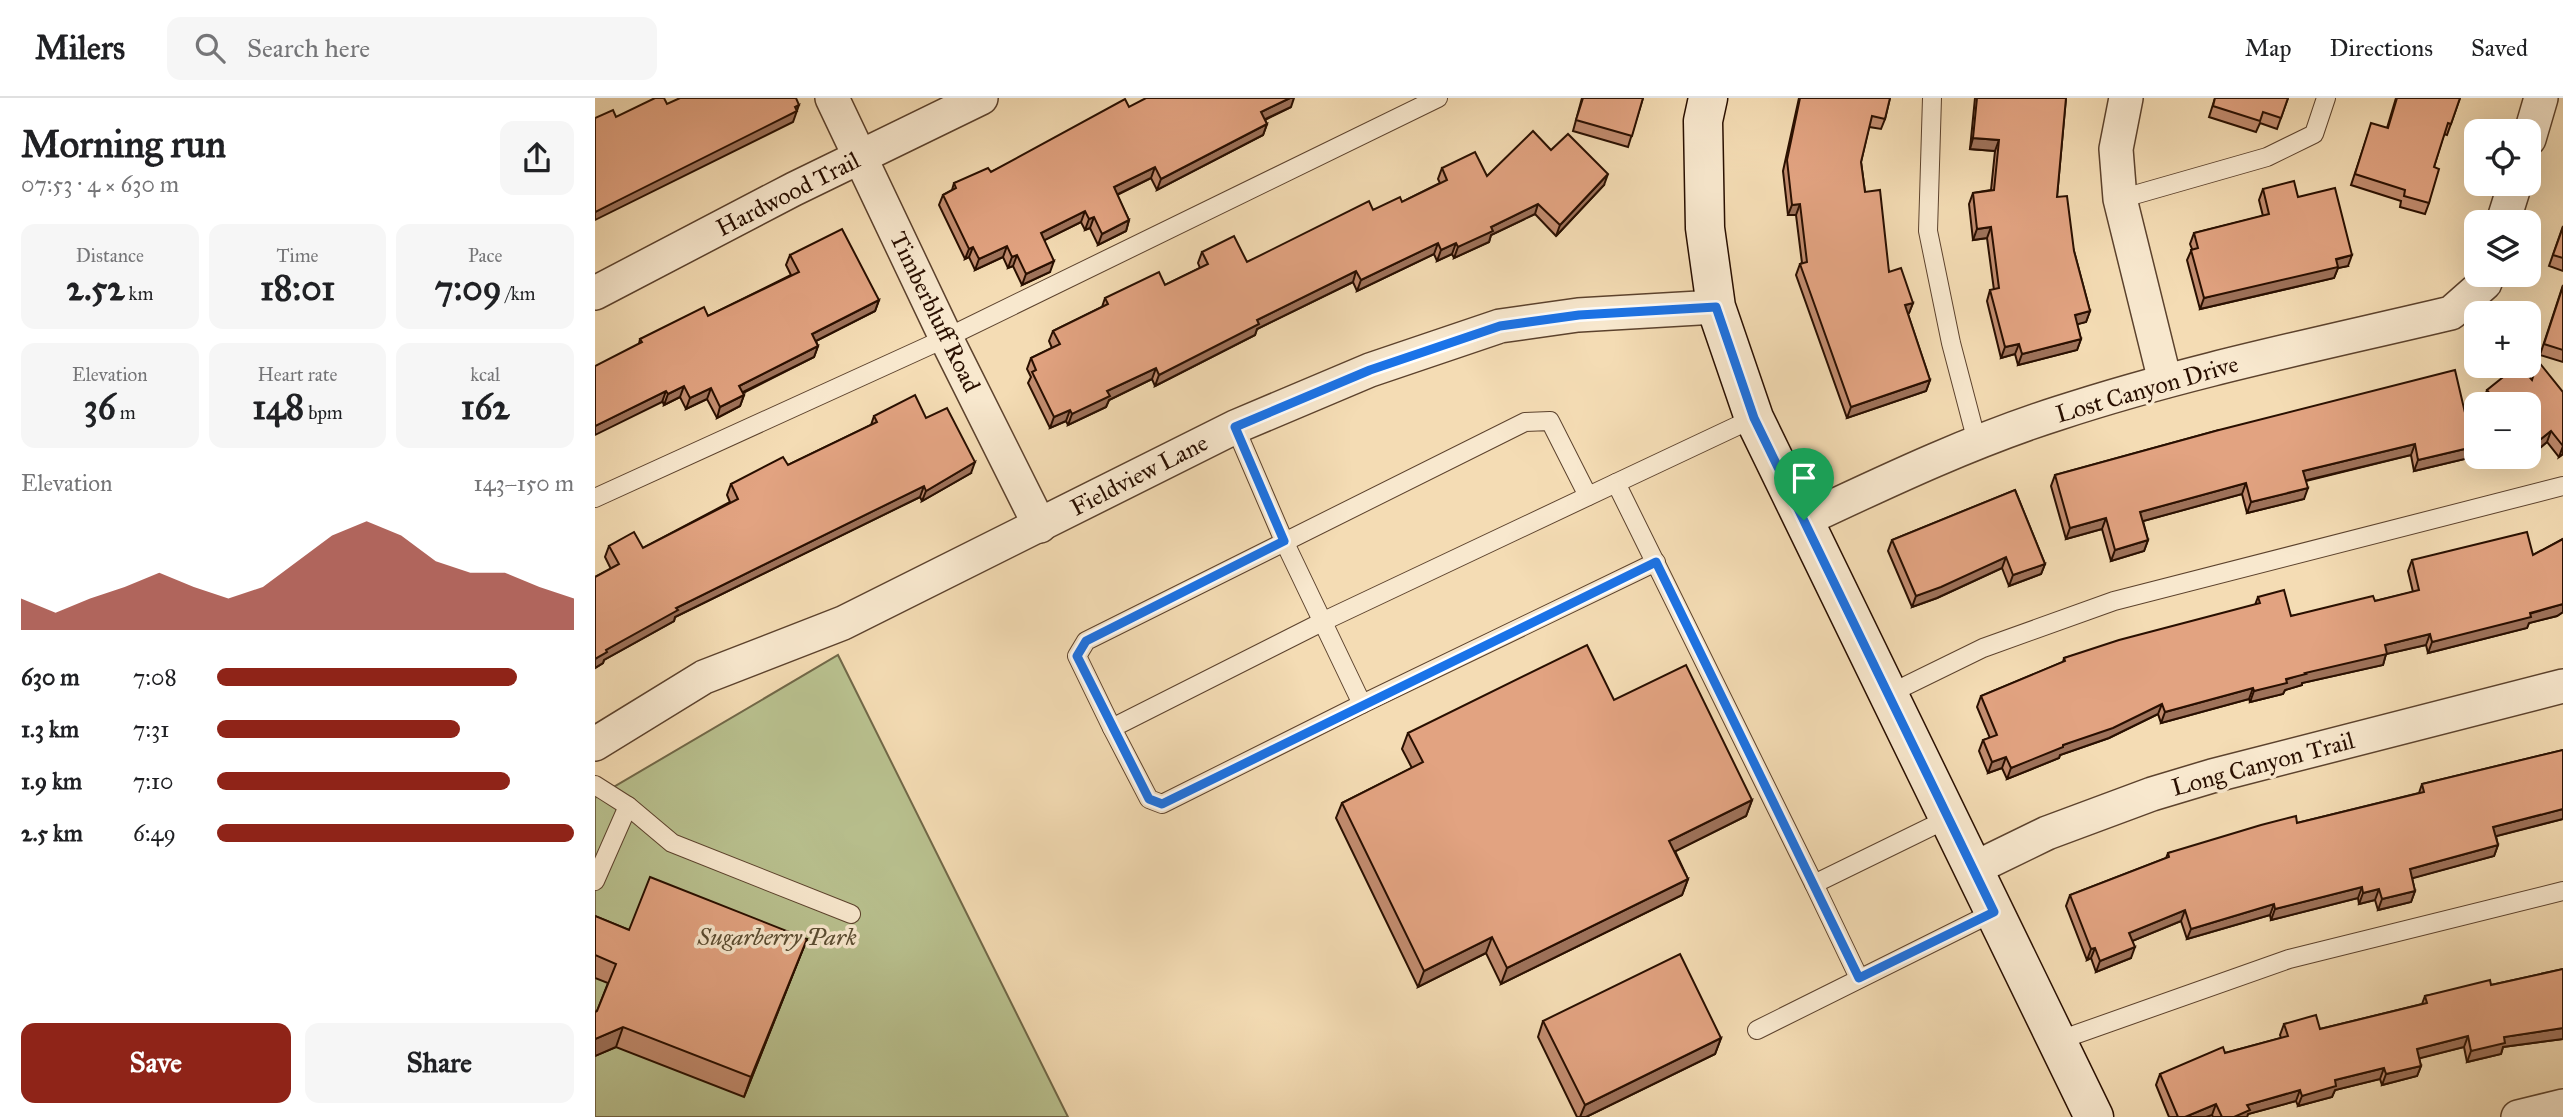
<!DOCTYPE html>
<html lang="en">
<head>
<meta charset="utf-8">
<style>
  body { margin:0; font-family:"IM FELL Great Primer",serif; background:#f6f6f6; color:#202124; height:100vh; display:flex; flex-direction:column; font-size:26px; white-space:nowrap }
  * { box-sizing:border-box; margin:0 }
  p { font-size:23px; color:#757577 }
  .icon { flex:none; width:38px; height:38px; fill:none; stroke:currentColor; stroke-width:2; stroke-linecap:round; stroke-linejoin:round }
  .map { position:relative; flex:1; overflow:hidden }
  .sheet { display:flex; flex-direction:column; background:#fff; width:595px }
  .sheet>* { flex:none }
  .tools { position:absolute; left:1869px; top:21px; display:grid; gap:14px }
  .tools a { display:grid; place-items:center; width:77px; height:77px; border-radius:14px; background:#fff; box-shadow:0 7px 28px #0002; font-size:35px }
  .pin { position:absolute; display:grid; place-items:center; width:60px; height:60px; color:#fff; margin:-72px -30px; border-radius:50% 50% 50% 0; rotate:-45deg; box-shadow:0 0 7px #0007 }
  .pin .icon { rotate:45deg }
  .round { display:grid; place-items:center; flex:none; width:74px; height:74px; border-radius:14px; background:#f6f6f6 }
  .head { display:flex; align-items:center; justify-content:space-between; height:119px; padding:0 21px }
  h1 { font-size:38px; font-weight:800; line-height:52px }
  .figures { display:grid; grid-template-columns:repeat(3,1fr); gap:10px; height:119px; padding:7px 21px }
  .figures div { display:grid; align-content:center; border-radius:14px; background:#f6f6f6; text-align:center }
  .figures b { font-size:35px; font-weight:800 }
  .figures small { font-size:19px; font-weight:400 }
  .figures p { font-size:19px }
  .chart { height:196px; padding:14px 21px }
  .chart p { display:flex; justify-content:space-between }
  .chart svg { width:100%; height:126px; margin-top:7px; fill:#8f2418; opacity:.7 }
  .action { display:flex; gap:14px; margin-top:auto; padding:14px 21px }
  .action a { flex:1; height:80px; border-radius:14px; background:#8f2418; color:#fff; font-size:28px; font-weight:800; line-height:80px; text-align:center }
  .action a+a { background:#f6f6f6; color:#202124 }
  ul { padding:0 21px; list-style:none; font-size:23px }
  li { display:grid; grid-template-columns:112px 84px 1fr; align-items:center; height:52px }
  li i { height:18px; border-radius:9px; background:#8f2418 }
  header { display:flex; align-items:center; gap:42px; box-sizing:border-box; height:98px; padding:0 35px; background:#fff; border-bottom:2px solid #e0e0e0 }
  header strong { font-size:33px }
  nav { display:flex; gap:38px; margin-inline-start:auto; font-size:24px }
  .search { width:490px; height:63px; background:#f6f6f6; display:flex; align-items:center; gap:18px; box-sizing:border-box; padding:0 24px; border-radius:14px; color:#757577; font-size:26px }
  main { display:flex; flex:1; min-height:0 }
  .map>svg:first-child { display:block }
  .green { fill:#b9c18f; stroke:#716848; stroke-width:2 }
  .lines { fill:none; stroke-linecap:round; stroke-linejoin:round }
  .lane-casing { stroke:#5c422d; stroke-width:20 }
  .street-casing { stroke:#5c422d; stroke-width:36 }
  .secondary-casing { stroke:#290f00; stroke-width:41 }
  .lane { stroke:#f8e8ce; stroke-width:18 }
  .street { stroke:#f8e8ce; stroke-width:33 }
  .secondary { stroke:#f8e8ce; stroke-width:38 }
  .wall { fill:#c28c6f; stroke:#290f00; stroke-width:2 }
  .shaded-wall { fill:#9e725a; stroke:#290f00; stroke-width:2 }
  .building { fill:#e2a381; stroke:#290f00; stroke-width:2 }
  .route-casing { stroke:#fff; stroke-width:14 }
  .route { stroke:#1a73e8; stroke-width:9 }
  .labels { text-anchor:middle; stroke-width:7; stroke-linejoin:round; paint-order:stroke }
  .street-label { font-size:24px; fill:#290f00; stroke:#f8e8ce }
  .park-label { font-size:24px; font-style:italic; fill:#5b4d32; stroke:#f8e8ce }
</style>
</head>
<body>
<header>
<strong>Milers</strong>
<div class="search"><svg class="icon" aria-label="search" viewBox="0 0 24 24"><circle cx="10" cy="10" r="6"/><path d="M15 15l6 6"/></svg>Search here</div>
<nav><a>Map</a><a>Directions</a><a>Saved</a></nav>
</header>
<main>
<section class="sheet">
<div class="head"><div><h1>Morning run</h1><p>07:53 · 4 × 630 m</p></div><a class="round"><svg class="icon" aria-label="share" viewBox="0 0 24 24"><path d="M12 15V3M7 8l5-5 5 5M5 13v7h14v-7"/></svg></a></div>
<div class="figures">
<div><p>Distance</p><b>2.52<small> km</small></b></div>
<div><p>Time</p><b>18:01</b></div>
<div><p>Pace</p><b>7:09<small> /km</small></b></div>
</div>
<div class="figures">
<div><p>Elevation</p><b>36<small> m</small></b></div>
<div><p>Heart rate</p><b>148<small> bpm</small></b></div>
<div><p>kcal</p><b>162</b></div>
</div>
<div class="chart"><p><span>Elevation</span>143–150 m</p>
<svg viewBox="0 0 160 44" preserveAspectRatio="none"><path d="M0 44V33L10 38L20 33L30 29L40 24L50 29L60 33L70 29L80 20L90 11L100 6L110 11L120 20L130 24L140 24L150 29L160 33V44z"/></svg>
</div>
<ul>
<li><b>630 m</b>7:08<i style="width:84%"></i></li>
<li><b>1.3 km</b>7:31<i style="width:68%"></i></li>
<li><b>1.9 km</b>7:10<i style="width:82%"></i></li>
<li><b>2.5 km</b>6:49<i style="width:100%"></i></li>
</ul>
<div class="action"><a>Save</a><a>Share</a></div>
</section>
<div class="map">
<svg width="1968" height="1019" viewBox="0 0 1968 1019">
  <rect width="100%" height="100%" fill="#f4dcb4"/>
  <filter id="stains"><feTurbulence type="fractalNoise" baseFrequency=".00286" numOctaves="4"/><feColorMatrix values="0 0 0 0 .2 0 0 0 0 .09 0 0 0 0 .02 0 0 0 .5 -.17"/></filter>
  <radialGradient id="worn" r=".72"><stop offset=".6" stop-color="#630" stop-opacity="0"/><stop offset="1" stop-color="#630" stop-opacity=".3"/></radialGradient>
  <polygon class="green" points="243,557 473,1019 0,1019 0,700"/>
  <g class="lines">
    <g class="lane-casing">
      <g id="lane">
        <polyline points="1337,0 1333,133 1356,245 1382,344"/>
        <polyline points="1525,101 1672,59 1719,36 1731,0"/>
        <polyline points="1159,320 1021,385 1219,786 1354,720"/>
        <polyline points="640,329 689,443 767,606 1061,464"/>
        <polyline points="0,400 351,240 843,0"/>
        <polyline points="1294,596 1388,550 1519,503 1968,388"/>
        <polyline points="767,606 567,706 554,701 517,630 729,523 1021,385"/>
        <polyline points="517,630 482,558 491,543 930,324 955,323 993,398"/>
        <polyline points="0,687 33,708 77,745 256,816"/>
        <polyline points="0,783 33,708"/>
        <polyline points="1219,786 1264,880"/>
        <polyline points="1162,932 1399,814"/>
        <polyline points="1462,943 1694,861 1968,793"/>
      </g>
    </g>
    <g class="street-casing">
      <g id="street">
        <polyline points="237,0 351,240 445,428"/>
        <polyline points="1531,0 1521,51 1525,101 1570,283"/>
        <polyline points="1934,41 1946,0"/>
        <polyline points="1908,124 1920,86"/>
        <polyline points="0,195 199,91 386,0"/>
        <path d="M1209,422C1292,383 1376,343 1464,315C1592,273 1725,246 1856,215L1890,185L1892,177"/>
        <polyline points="0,646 109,579 248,525 640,329 775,272 905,228 983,217 1121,209"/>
        <polyline points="1378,771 1452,735 1557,696 1617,678 1968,588"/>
        <polyline points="1923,1019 1968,1008"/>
      </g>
    </g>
    <g class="secondary-casing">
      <polyline id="secondary" points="1113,0 1108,23 1110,130 1121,209 1159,320 1499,1019"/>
    </g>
    <use href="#lane" class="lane"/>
    <use href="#street" class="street"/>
    <use href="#secondary" class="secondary"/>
  </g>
  <g class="wall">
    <polygon points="987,0 1048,0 1033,49 978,33"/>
    <polygon points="1204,0 1295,0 1290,21 1286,31 1274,29 1266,64 1270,94 1294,174 1318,205 1314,215 1313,216 1335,282 1331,293 1252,320 1201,177 1205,166 1207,165 1201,117 1193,117 1188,73"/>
    <polygon points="1380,0 1471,0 1462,99 1479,153 1495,213 1491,224 1482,226 1486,241 1482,252 1423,267 1420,256 1406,260 1392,203 1395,192 1399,192 1392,140 1378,142 1374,106 1378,95 1396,92 1400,53 1375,51"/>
    <polygon points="1620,0 1693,0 1682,31 1665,25 1661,34 1614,19"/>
    <polygon points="1801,0 1865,0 1852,37 1849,36 1839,69 1834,105 1830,116 1805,109 1806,103 1756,87 1773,36 1792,30"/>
    <polygon points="534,9 696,9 670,22 672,26 668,37 562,92 556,80 522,97 534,122 531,133 503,147 495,130 490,132 486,124 449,142 455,174 427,187 418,168 413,170 408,159 380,172 374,159 370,161 344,107 348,97 357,92 359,85 396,74"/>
    <polygon points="956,52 1009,87 961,138 940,116 896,137 894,144 859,160 857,156 842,163 839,156 762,193 758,184 662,231 660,237 560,288 557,281 514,302 511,309 473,327 471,323 455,330 433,285 436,279 432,271 436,260 457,250 454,243 458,233 507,209 510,200 570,187 605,170 603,165 607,154 652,164 778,112 807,104 845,85 843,81 847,70 892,78"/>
    <polygon points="1668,91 1703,99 1753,168 1743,170 1739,180 1605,211 1592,162 1597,151 1595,146 1599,135 1668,118 1664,102"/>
    <polygon points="1968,128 1968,173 1954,168"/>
    <polygon points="195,157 284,202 280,213 221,243 223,248 219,259 148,295 149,297 145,308 122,320 112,301 91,311 85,299 69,307 44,246 45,241 113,218 196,177 191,167"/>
    <polygon points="1968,187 1968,264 1945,257"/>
    <polygon points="1937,282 1968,294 1968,356 1964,359 1952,344 1934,359 1934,306 1890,306 1888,303 1892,292"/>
    <polygon points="279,318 331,320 376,375 327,403 325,399 80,519 79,523 9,562 8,565 0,570 0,479 16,471 10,459 14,448 48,450 135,404 132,397 136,386 193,367 276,327"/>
    <polygon points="1624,332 1878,349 1874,360 1819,373 1816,357 1711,383 1709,401 1652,415 1647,396 1548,423 1553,442 1549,453 1516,463 1507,431 1471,441 1456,388 1460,377"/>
    <polygon points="1420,392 1450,466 1446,476 1414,488 1407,470 1342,500 1317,509 1293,453 1297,442"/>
    <polygon points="1968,441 1968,514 1962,518 1934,525 1932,530 1833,555 1831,547 1791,556 1788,567 1707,585 1707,587 1690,592 1688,596 1655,604 1654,601 1566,625 1563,616 1514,640 1465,657 1464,660 1412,681 1407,670 1393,675 1384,653 1388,642 1395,640 1382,609 1386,598 1468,564 1469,560 1660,507 1663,499 1696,518 1780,503 1818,494 1813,473 1817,462 1938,457"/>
    <polygon points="1019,602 1157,702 1151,718 1080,753 1093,781 1087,797 906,886 891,855 823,889 741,720 747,705 817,670 807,651 813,635"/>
    <polygon points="1968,652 1968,721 1901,738 1903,747 1899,758 1817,780 1820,793 1816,804 1783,812 1780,802 1764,806 1763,800 1676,822 1675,817 1592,841 1586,823 1537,843 1536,860 1501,874 1496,860 1492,862 1471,808 1475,797 1571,760 1573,755 1702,725 1824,695 1827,686"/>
    <polygon points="0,818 34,832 212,841 149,999 21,949 0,958 0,914 2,913 13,885 0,880"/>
    <polygon points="1968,871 1968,941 1908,949 1906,956 1872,964 1869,949 1824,960 1826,968 1822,978 1787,987 1785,981 1740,992 1737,999 1703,1008 1701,1003 1653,1016 1652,1019 1618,1019 1617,1017 1611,1019 1574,1019 1561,987 1565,976 1630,955 1686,940 1685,937 1689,926 1725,931 1827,906 1830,898 1896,887"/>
    <polygon points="948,923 1126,940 1120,956 991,1019 982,1019 943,939"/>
  </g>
  <g class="shaded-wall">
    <polygon points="695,0 699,0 696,9 662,25 666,14"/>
    <polygon points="204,7 198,24 0,122 0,114"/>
    <polygon points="672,26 668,37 562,92 566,81"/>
    <polygon points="1378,40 1404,42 1400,53 1375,51"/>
    <polygon points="560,69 556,80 515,100 519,89"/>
    <polygon points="1013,76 1009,87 961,138 965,127"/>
    <polygon points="943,106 940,116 896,137 894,144 859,160 863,149 896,129"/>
    <polygon points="1205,106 1201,117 1193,117 1197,107"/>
    <polygon points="490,113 486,124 442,146 446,135"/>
    <polygon points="499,119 495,130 490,132 494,121"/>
    <polygon points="534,122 531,133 503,147 507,136"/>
    <polygon points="1396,129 1392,140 1378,142 1382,131"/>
    <polygon points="843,145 839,156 762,193 766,182"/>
    <polygon points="861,145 857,156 842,163 846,152"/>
    <polygon points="412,148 408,159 380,172 384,161"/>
    <polygon points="378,149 374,159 370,161 374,151"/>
    <polygon points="422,157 418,168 413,170 417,159"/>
    <polygon points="1757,157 1753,168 1743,170 1739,180 1605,211 1609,200"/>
    <polygon points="459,163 455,174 427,187 431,176"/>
    <polygon points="761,173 758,184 662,231 660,237 560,288 564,277 662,222"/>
    <polygon points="284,202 280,213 213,247 217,236"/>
    <polygon points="1318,205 1314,215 1306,218 1310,207"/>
    <polygon points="1495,213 1491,224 1476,228 1480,217"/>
    <polygon points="1486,241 1482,252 1423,267 1427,256"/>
    <polygon points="1424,246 1420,256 1406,260 1410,249"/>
    <polygon points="223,248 219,259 140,298 144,288"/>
    <polygon points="561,270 557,281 514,302 511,309 473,327 477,316 512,293"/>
    <polygon points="1335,282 1331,293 1252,320 1256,309"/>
    <polygon points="89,288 85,299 69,307 73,296"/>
    <polygon points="116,290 112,301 91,311 95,300"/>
    <polygon points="71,293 67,304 0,337 0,328"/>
    <polygon points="149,297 145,308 122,320 125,309"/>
    <polygon points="475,312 471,323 455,330 459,319"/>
    <polygon points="1956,333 1952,344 1934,359 1936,349"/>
    <polygon points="1820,346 1816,357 1704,384 1708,373"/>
    <polygon points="1968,348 1968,356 1964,359"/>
    <polygon points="1878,349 1874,360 1819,373 1823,362"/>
    <polygon points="380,364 376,375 327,403 331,393"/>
    <polygon points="1651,385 1647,396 1541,425 1545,414"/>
    <polygon points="329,388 325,399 80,519 79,523 9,562 8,565 0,570 0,561 11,552 81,510"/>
    <polygon points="1713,390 1709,401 1652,415 1656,404"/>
    <polygon points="1511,420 1507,431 1471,441 1475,430"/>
    <polygon points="1553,442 1549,453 1516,463 1520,452"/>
    <polygon points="1411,459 1407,470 1342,500 1317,509 1321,498"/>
    <polygon points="1450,466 1446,476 1414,488 1418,477"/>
    <polygon points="1968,506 1968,514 1962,518 1934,525 1932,530 1833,555 1837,544"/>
    <polygon points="1835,536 1831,547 1791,556 1788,567 1707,585 1707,587 1690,592 1688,596 1655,604 1659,593 1790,547"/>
    <polygon points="1658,590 1654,601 1566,625 1570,614"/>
    <polygon points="1567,606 1563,616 1514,640 1465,657 1464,660 1412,681 1416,670 1468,647"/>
    <polygon points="1411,659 1407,670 1393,675 1397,664"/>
    <polygon points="1157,702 1151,718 1069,759 1074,743"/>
    <polygon points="1968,711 1968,721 1894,740 1898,729"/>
    <polygon points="1903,747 1899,758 1811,782 1815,771"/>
    <polygon points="1093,781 1087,797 906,886 912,870"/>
    <polygon points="1767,789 1763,800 1676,822 1680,811"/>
    <polygon points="1784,791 1780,802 1764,806 1768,795"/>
    <polygon points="1820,793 1816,804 1783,812 1787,801"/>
    <polygon points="1679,806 1675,817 1592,841 1596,831"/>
    <polygon points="1590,812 1586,823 1530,846 1534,835"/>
    <polygon points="897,839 891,855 823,889 829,873"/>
    <polygon points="212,841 204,861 149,999 156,979"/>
    <polygon points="1540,849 1536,860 1501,874 1505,863"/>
    <polygon points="1500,850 1496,860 1492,862 1496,851"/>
    <polygon points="28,929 21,949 0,958 0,941"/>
    <polygon points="1968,930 1968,941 1908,949 1906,956 1872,964 1876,953 1909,939"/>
    <polygon points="1873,938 1869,949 1818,962 1822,951"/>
    <polygon points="1126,940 1120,956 991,1019 985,1019 990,1007"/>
    <polygon points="1826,968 1822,978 1787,987 1791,976"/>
    <polygon points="1789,970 1785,981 1740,992 1737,999 1703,1008 1707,998 1740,982"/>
    <polygon points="1705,992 1701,1003 1653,1016 1652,1019 1639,1019 1652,1007"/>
    <polygon points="1621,1006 1617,1017 1611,1019 1590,1019"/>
  </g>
  <g class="building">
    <polygon points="60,0 69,0 72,6 85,0 201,0 204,7 200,9 202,13 0,114 0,20 18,12 21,19"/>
    <polygon points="551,0 695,0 666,14 672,26 566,81 560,69 519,89 534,122 507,136 499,119 494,121 490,113 446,135 459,163 431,176 422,157 417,159 412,148 384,161 378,149 374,151 348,97 361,90 359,85 393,70 396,74 530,1 534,9"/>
    <polygon points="988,0 1048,0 1037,38 981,22"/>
    <polygon points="1205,0 1295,0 1290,21 1277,18 1266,64 1270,94 1285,92 1294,174 1306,170 1318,205 1310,207 1335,282 1256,309 1205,166 1212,164 1205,106 1197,107 1192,62"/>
    <polygon points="1382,0 1471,0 1462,99 1472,98 1479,153 1495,213 1480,217 1486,241 1427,256 1424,246 1410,249 1395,192 1404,190 1396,129 1382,131 1378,95 1399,92 1404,42 1378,40"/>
    <polygon points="1620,0 1693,0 1686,20 1668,14 1665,23 1618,8"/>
    <polygon points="1802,0 1865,0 1856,26 1853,25 1839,69 1844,71 1834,105 1809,98 1810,92 1760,76 1776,25 1793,30"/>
    <polygon points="938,33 956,52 973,36 1013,76 965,127 943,106 896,129 898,133 863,149 861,145 846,152 843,145 766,182 761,173 662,222 664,226 564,277 561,270 512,293 515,298 477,316 475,312 459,319 437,274 441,272 436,260 465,246 458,233 513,206 510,200 564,174 570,187 613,166 607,154 639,138 652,164 774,103 778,112 805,99 807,104 852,82 847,70 880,54 892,78"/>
    <polygon points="1699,83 1703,99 1740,90 1757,157 1741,161 1743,169 1609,200 1596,152 1603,150 1599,135 1674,116 1668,91"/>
    <polygon points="1968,129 1968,160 1958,157"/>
    <polygon points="247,131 284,202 217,236 223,248 144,288 149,297 125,309 116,290 95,300 89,288 73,296 71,293 0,328 0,268 47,244 45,241 109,209 113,218 204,174 195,157"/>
    <polygon points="1968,188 1968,252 1949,246"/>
    <polygon points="1943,263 1968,294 1968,348 1956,333 1936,349 1934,346 1934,306 1903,306 1892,292 1922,268 1925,268 1937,282"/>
    <polygon points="1860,272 1878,349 1823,362 1820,346 1708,373 1713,390 1656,404 1651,385 1545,414 1553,442 1520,452 1511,420 1475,430 1460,377 1624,332"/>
    <polygon points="320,297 331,320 352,310 380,364 331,393 329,388 81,510 83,512 11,552 12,554 0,561 0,479 24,466 14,448 39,434 48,450 143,401 136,386 188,359 193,367 282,324 279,318"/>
    <polygon points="1420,392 1450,466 1418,477 1411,459 1346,489 1321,498 1297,442"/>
    <polygon points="1932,434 1938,457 1968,441 1968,506 1935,515 1936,519 1837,544 1835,536 1790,547 1792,556 1710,575 1711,576 1691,581 1692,585 1659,593 1658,590 1570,614 1567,606 1518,630 1468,647 1468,649 1416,670 1411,659 1397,664 1388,642 1402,637 1386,598 1470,563 1469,560 1524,542 1665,505 1663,499 1689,492 1696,518 1778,498 1780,503 1824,492 1817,462"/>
    <polygon points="992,547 1019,602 1091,567 1157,702 1074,743 1093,781 912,870 897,839 829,873 747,705 828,664 813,635"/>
    <polygon points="1968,652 1968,711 1898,729 1903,747 1815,771 1820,793 1787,801 1784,791 1768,795 1767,789 1680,811 1679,806 1596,831 1590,812 1534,835 1540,849 1505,863 1500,850 1496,851 1475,797 1574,759 1573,755 1666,727 1701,718 1702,725 1829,694 1827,686"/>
    <polygon points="55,779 212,841 156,979 28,929 0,941 0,914 2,913 21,866 0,857 0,818 34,832"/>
    <polygon points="1085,856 1126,940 990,1007 948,923"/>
    <polygon points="1968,871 1968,930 1909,939 1910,945 1876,953 1873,938 1822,951 1826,968 1791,976 1789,970 1740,982 1741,988 1707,998 1705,992 1652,1007 1655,1012 1639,1019 1627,1019 1621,1006 1590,1019 1583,1019 1565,976 1628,949 1630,955 1693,938 1689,926 1721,917 1725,931 1832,905 1830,898 1895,882 1896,887"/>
  </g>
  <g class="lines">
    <g class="route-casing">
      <polygon id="route" points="1121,209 1159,320 1399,814 1264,880 1061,464 567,706 554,701 482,558 491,543 689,443 640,329 775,272 905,228 984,217"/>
    </g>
    <use href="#route" class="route"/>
  </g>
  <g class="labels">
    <g class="street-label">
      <text transform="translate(193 96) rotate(-27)" y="8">Hardwood Trail</text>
      <text transform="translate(340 214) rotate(64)" y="8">Timberbluff Road</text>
      <text transform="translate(1552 291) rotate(-16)" y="8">Lost Canyon Drive</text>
      <text transform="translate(544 377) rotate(-27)" y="8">Fieldview Lane</text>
      <text transform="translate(1668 666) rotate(-15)" y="8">Long Canyon Trail</text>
    </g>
    <g class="park-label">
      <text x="182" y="847">Sugarberry Park</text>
    </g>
  </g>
  <rect width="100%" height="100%" filter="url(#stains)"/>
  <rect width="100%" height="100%" fill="url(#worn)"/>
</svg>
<div class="tools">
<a><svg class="icon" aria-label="locate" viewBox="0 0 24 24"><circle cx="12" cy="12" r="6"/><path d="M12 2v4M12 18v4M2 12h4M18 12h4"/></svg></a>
<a><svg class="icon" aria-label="layers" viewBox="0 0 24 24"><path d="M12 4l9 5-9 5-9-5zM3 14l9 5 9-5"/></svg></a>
<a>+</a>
<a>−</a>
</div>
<div class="pin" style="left:1209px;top:422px;background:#1e9e55"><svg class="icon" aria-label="arrive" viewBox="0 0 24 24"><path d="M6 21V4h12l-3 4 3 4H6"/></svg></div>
</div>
</main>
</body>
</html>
